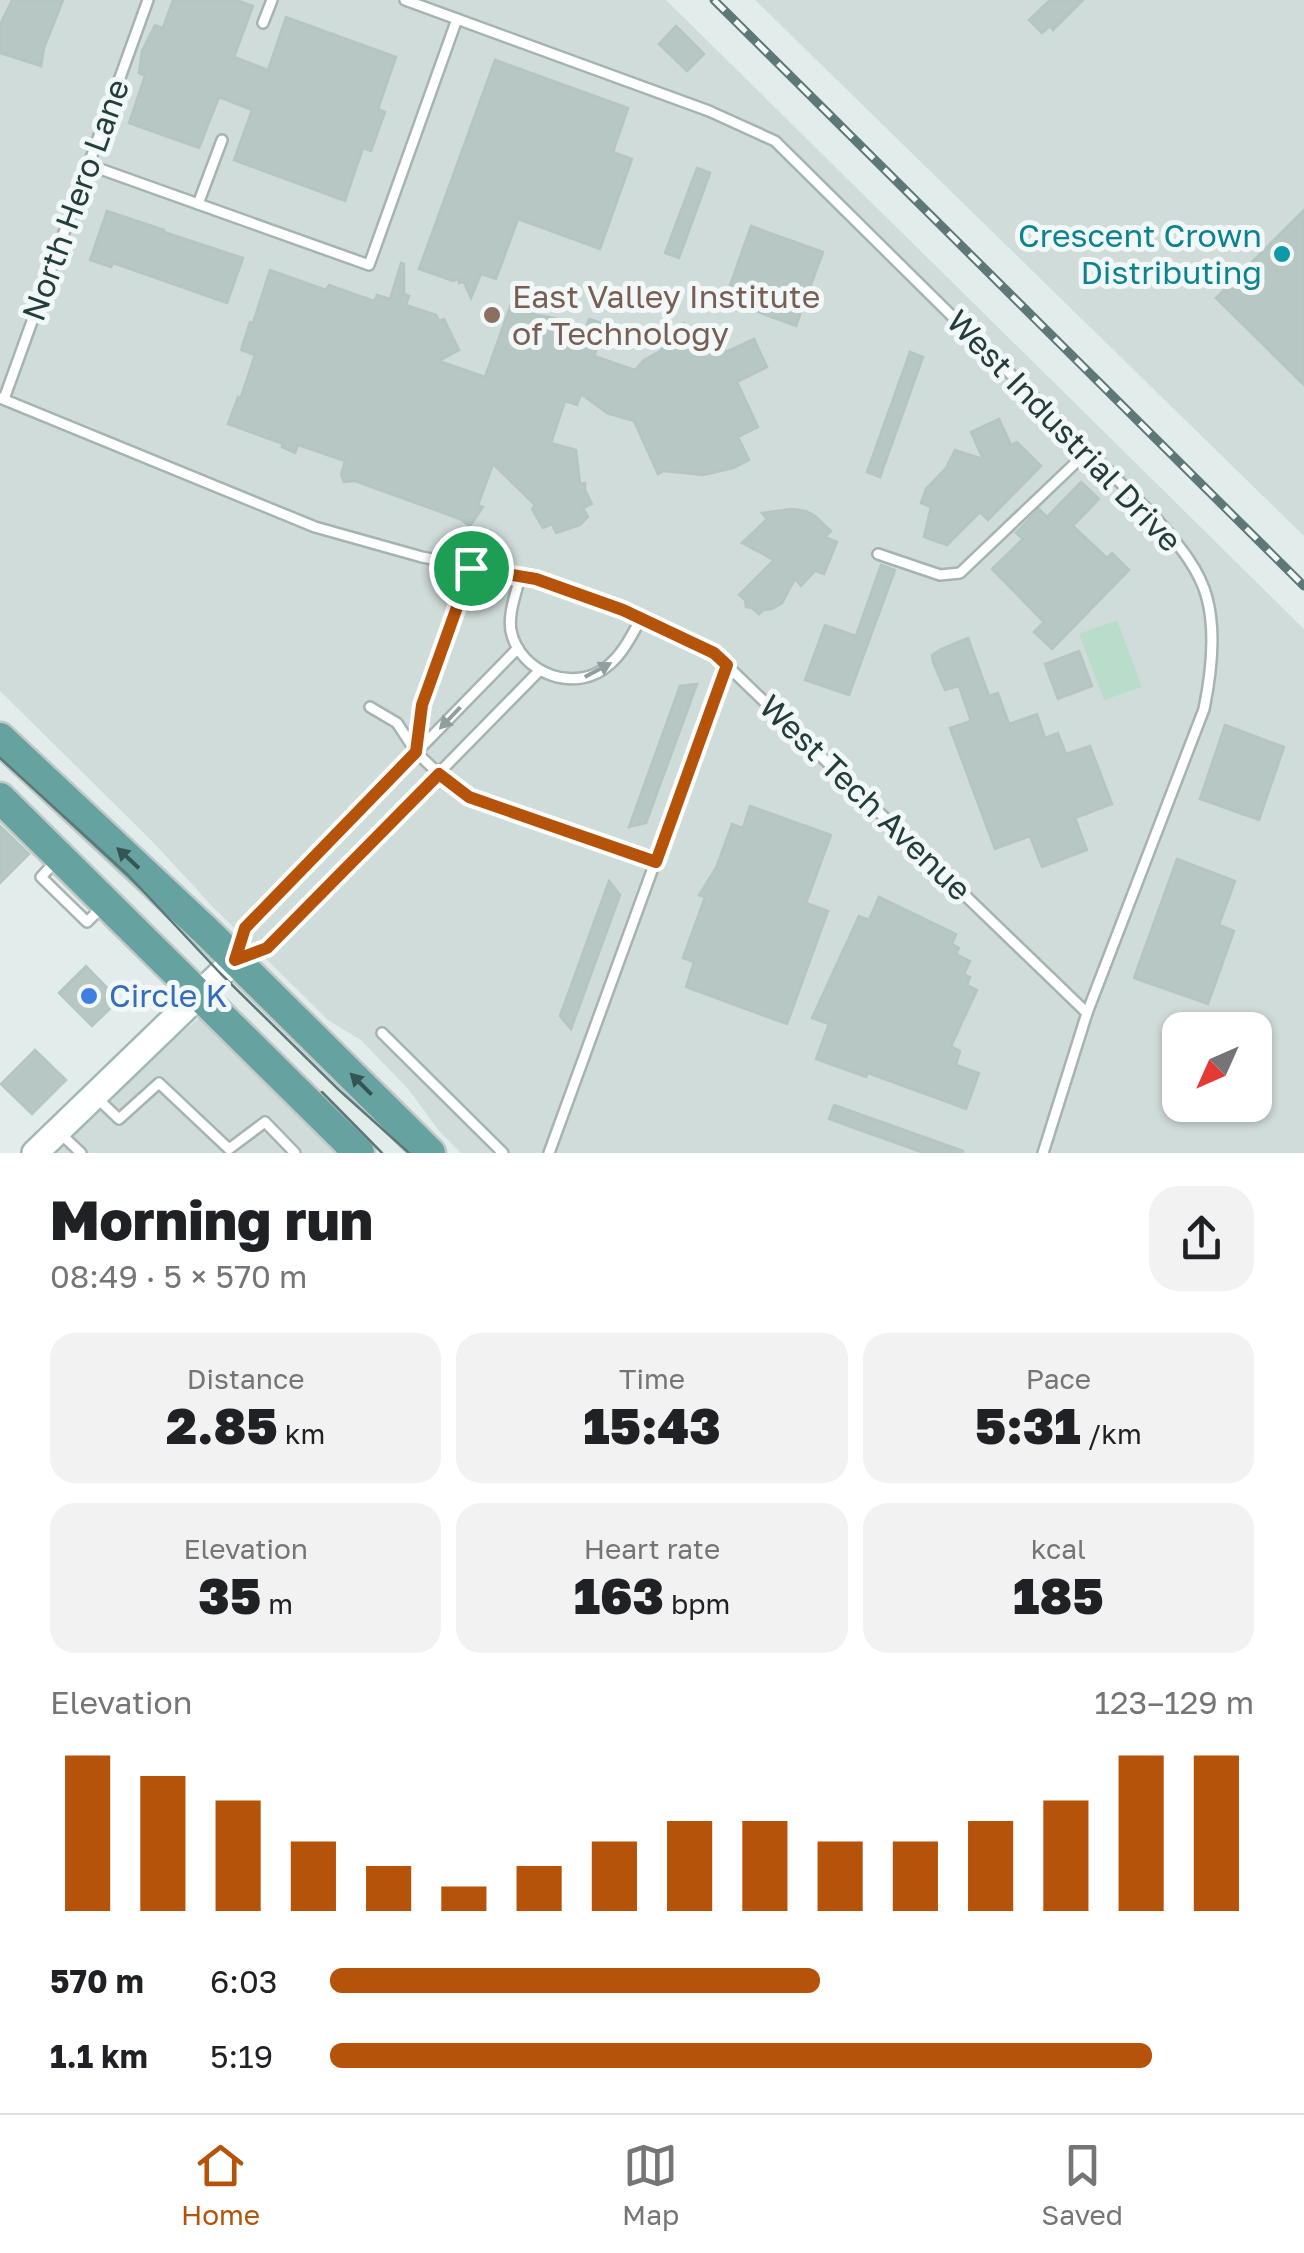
<!DOCTYPE html>
<html lang="en">
<head>
<meta charset="utf-8">
<style>
  body { margin:0; font-family:"Golos Text",sans-serif; background:#f2f2f2; color:#202124; height:100vh; display:flex; flex-direction:column; font-size:38px; white-space:nowrap }
  * { box-sizing:border-box; margin:0 }
  p { font-size:32px; color:#757577 }
  .icon { flex:none; width:55px; height:55px; fill:none; stroke:currentColor; stroke-width:2; stroke-linecap:round; stroke-linejoin:round }
  .map { position:relative; height:1153px; overflow:hidden }
  .drawer { display:flex; flex-direction:column; background:#fff; flex:1 }
  .drawer>* { flex:none }
  .needle { width:65px; rotate:225deg }
  .tools { position:absolute; left:1162px; top:1012px; display:grid; gap:20px }
  .tools a { display:grid; place-items:center; width:110px; height:110px; border-radius:20px; background:#fff; box-shadow:0 2px 8px #0004; font-size:50px }
  .pin { position:absolute; display:grid; place-items:center; width:85px; height:85px; color:#fff; margin:-42px; border:5px solid #fff; border-radius:50%; box-shadow:0 2px 10px #0007 }
  .round { display:grid; place-items:center; flex:none; width:105px; height:105px; border-radius:30px; background:#f2f2f2 }
  .overview { display:flex; align-items:center; justify-content:space-between; height:170px; padding:0 50px }
  h1 { font-size:55px; font-weight:800; line-height:75px }
  .stats { display:grid; grid-template-columns:repeat(3,1fr); gap:15px; height:170px; padding:10px 50px }
  .stats div { display:grid; align-content:center; border-radius:25px; background:#f2f2f2; text-align:center }
  .stats b { font-size:50px; font-weight:800 }
  .stats small { font-size:28px; font-weight:400 }
  .stats p { font-size:28px }
  .chart { height:280px; padding:20px 50px }
  .chart p { display:flex; justify-content:space-between }
  .chart svg { width:100%; height:180px; margin-top:10px; stroke:#b45309; stroke-width:6 }
  ul { padding:0 50px; list-style:none; font-size:32px }
  li { display:grid; grid-template-columns:160px 120px 1fr; align-items:center; height:75px }
  li i { height:25px; border-radius:12px; background:#b45309 }
  .tab-bar { display:flex; justify-content:space-around; align-items:center; height:140px; border-top:2px solid #e0e0e0; background:#fff; font-size:28px; color:#757577 }
  .tab-bar a { display:grid; justify-items:center; gap:5px }
  .tab-bar .on { color:#b45309 }
  .map>svg:first-child { display:block }
  .built { fill:#d0dcd9; fill-rule:evenodd }
  .green { fill:#baddcb }
  .building { fill:#b7c7c3; stroke:#b4c6c2; stroke-width:2.5 }
  .lines { fill:none; stroke-linecap:round; stroke-linejoin:round }
  .lane-casing { stroke:#a5b4b2; stroke-width:14 }
  .secondary-casing { stroke:#a0b8b4; stroke-width:30 }
  .primary-casing { stroke:#c1c9c8; stroke-width:35 }
  .lane { stroke:#fff; stroke-width:9 }
  .secondary { stroke:#fff; stroke-width:25 }
  .primary { stroke:#66a29f; stroke-width:30 }
  .tram { stroke:#5c7877; stroke-width:2.5 }
  .rail-casing { stroke:#5c7877; stroke-width:9 }
  .rail { stroke:#f2f8f7; stroke-width:5; stroke-dasharray:15; stroke-linecap:butt }
  .oneway { fill:#909e9d }
  .oneway2 { fill:#335654 }
  .route-casing { stroke:#fff; stroke-width:20 }
  .route { stroke:#b45309; stroke-width:12 }
  .culture-dot { fill:#0f9aa8; stroke:#f2f8f7; stroke-width:4 }
  .education-dot { fill:#8d6e63; stroke:#f2f8f7; stroke-width:4 }
  .shop-dot { fill:#3f7fe0; stroke:#f2f8f7; stroke-width:4 }
  .labels { text-anchor:middle; stroke-width:10; stroke-linejoin:round; paint-order:stroke }
  .street-label { font-size:32px; fill:#223d3b; stroke:#f2f8f7 }
  .culture-label { font-size:32px; fill:#0d838f; stroke:#f2f8f7; text-anchor:end }
  .education-label { font-size:32px; fill:#785e54; stroke:#f2f8f7; text-anchor:start }
  .shop-label { font-size:32px; fill:#366cbe; stroke:#f2f8f7; text-anchor:start }
</style>
</head>
<body>
<div class="map">
<svg width="1304" height="1153" viewBox="0 0 1304 1153">
  <rect width="100%" height="100%" fill="#e2ecea"/>
  <g class="built">
    <path d="M0,0H666L1304,629V1153H461L440,1132L409,1090L361,1040L328,1020L212,906L153,842L0,691ZM1180,1030H1255V1105H1180Z"/>
    <polygon points="755,0 1304,0 1304,536"/>
    <polygon points="198,1019 208,1020 339,1153 55,1153 170,1042"/>
  </g>
  <polygon class="green" points="1117,620 1142,687 1104,700 1079,634"/>
  <g class="building">
    <polygon points="12,0 63,0 44,48 41,66 0,53 0,25"/>
    <polygon points="173,0 236,0 253,6 234,57 268,70 286,17 396,57 378,109 385,112 371,151 363,148 345,201 234,160 252,110 219,97 199,148 129,123 145,76 139,73 142,51 155,25 163,28"/>
    <polygon points="1050,0 1083,0 1053,30 1050,26 1042,33 1029,20"/>
    <polygon points="676,26 704,54 687,71 659,44"/>
    <polygon points="495,60 628,108 613,152 632,159 600,249 518,219 496,279 481,274 471,298 464,282 459,283 459,279 453,281 419,269"/>
    <polygon points="697,168 710,173 679,258 665,253"/>
    <polygon points="1304,210 1304,385 1216,298"/>
    <polygon points="107,211 164,230 164,232 243,258 227,303 113,263 111,267 90,260"/>
    <polygon points="751,226 823,252 796,326 725,300"/>
    <polygon points="401,263 404,264 404,294 409,296 406,305 436,315 439,321 444,319 459,350 439,361 485,377 515,293 531,299 527,313 554,318 569,323 584,333 589,319 605,324 594,356 635,370 644,360 662,350 656,337 684,323 691,337 713,327 726,352 754,339 767,367 737,382 758,427 738,437 749,460 733,468 703,475 664,471 658,474 634,421 607,413 581,394 577,405 565,401 551,443 576,450 580,484 585,483 585,490 592,504 583,508 588,517 580,525 556,533 552,524 543,528 532,509 535,505 493,464 478,505 483,507 470,526 460,519 355,481 344,482 341,475 345,461 298,445 295,453 282,447 283,444 228,424 238,397 241,397 255,355 241,350 250,322 253,323 270,270 326,290 329,285 374,301 377,295 390,299"/>
    <polygon points="910,352 923,357 880,477 867,472"/>
    <polygon points="999,419 1011,445 1017,442 1041,466 988,520 980,512 947,545 924,537 931,507 921,503 926,489 946,468 955,450 983,459 971,432"/>
    <polygon points="1081,482 1099,499 1073,526 1107,558 1112,553 1129,570 1052,649 1034,632 1044,622 992,569 1023,539 1016,533 1039,509 1047,517"/>
    <polygon points="791,509 806,511 815,516 831,531 825,537 837,542 824,574 815,571 801,586 795,579 782,603 772,609 763,610 759,614 752,608 746,607 745,600 739,595 774,560 742,543 767,519 762,513"/>
    <polygon points="881,565 895,570 849,695 805,680 825,625 856,636"/>
    <polygon points="968,638 989,696 998,693 1009,724 1037,714 1045,738 1058,733 1066,754 1090,746 1112,804 1075,818 1087,850 1042,867 1030,836 995,849 950,728 971,721 959,686 945,690 933,662 932,655 941,649"/>
    <polygon points="1079,651 1092,686 1058,699 1045,664"/>
    <polygon points="697,684 646,823 629,827 680,686"/>
    <polygon points="1225,725 1284,747 1259,820 1200,799"/>
    <polygon points="750,806 831,835 806,903 828,911 787,1024 686,987 694,962 683,958 705,897 699,895 716,868 732,824 743,828"/>
    <polygon points="0,826 29,854 0,883"/>
    <polygon points="1177,859 1235,881 1219,925 1234,931 1208,1004 1134,978"/>
    <polygon points="609,881 620,895 571,1029 560,1016"/>
    <polygon points="879,897 956,934 952,944 959,948 956,954 970,961 964,974 970,977 967,985 977,990 951,1046 960,1051 956,1065 979,1073 966,1109 868,1073 866,1077 816,1059 829,1024 812,1018 859,916 869,920"/>
    <polygon points="86,966 119,1000 92,1026 59,993"/>
    <polygon points="35,1050 66,1080 32,1114 1,1084"/>
    <polygon points="834,1105 963,1151 963,1153 924,1153 829,1119"/>
  </g>
  <g class="lines">
    <g class="lane-casing">
      <g id="lane">
        <path d="M405,0L709,111L775,141L1155,517C1175,541 1199,567 1207,598C1216,632 1211,675 1204,709L1087,1013L1043,1153"/>
        <polyline points="263,23 272,0"/>
        <polyline points="89,165 369,265 457,19"/>
        <polyline points="198,204 222,140"/>
        <polyline points="0,398 315,527 422,557 536,579 623,610 714,653 1087,1013"/>
        <polyline points="4,399 148,0"/>
        <polyline points="878,554 940,575 960,573 1088,451"/>
        <path d="M520,577C516,594 508,613 511,631C520,674 577,695 610,664C624,652 632,634 641,619"/>
        <polyline points="370,707 397,723 416,752 439,774 469,797 656,862"/>
        <polyline points="416,751 421,705 471,568"/>
        <polyline points="55,862 41,877 87,922 101,908"/>
        <polyline points="237,953 245,928 518,648"/>
        <polyline points="242,957 267,948 539,671"/>
        <polyline points="382,1033 503,1153"/>
        <polyline points="98,1099 119,1119 159,1083 229,1149 265,1122 295,1153"/>
        <polyline points="61,1134 81,1153"/>
        <polyline points="549,1153 727,665"/>
      </g>
    </g>
    <g class="secondary-casing">
      <polyline id="secondary" points="35,1153 235,960"/>
    </g>
    <g class="primary-casing">
      <g id="primary">
        <polyline points="0,738 206,931 430,1153"/>
        <polyline points="0,798 359,1153"/>
      </g>
    </g>
    <use href="#lane" class="lane"/>
    <use href="#secondary" class="secondary"/>
    <use href="#primary" class="primary"/>
    <g class="tram">
      <polyline points="0,758 128,875 221,974 339,1090 409,1153"/>
      <polyline points="322,1092 382,1153"/>
    </g>
    <g class="rail-casing">
      <polyline id="rail" points="714,0 1304,586"/>
    </g>
    <use href="#rail" class="rail"/>
  </g>
  <defs><path id="oneway-solid" d="M-6-.8H1V-3.2L6.5 0L1 3.2V.8H-6Z" transform="scale(2.5)"/></defs>
  <g class="oneway">
    <use href="#oneway-solid" transform="translate(598 670) rotate(-28)"/>
    <use href="#oneway-solid" transform="translate(450 718) rotate(134)"/>
  </g>
  <g class="oneway2">
    <use href="#oneway-solid" transform="translate(128 858) rotate(-137)"/>
    <use href="#oneway-solid" transform="translate(361 1084) rotate(-135)"/>
  </g>
  <g class="lines">
    <g class="route-casing">
      <polygon id="route" points="471,568 536,579 623,610 714,653 727,665 656,862 469,797 439,774 267,948 235,960 245,928 416,752 422,705"/>
    </g>
    <use href="#route" class="route"/>
  </g>
  <circle class="culture-dot" cx="1282" cy="254" r="10"/>
  <circle class="education-dot" cx="492" cy="315" r="10"/>
  <circle class="shop-dot" cx="89" cy="996" r="10"/>
  <g class="labels">
    <g class="street-label">
      <text transform="translate(76 200) rotate(-70)" y="11">North Hero Lane</text>
      <text transform="translate(1064 431) rotate(46)" y="11">West Industrial Drive</text>
      <text transform="translate(865 798) rotate(44)" y="11">West Tech Avenue</text>
    </g>
    <g class="culture-label">
      <text x="1262" y="247">Crescent Crown<tspan x="1262" dy="37">Distributing</tspan></text>
    </g>
    <g class="education-label">
      <text x="512" y="308">East Valley Institute<tspan x="512" dy="37">of Technology</tspan></text>
    </g>
    <g class="shop-label">
      <text x="109" y="1007">Circle K</text>
    </g>
  </g>
</svg>
<div class="tools">
<a><svg class="needle" viewBox="-14 -14 28 28"><path d="M0-13l5 13h-10z" fill="#e53935"/><path d="M0 13l5-13h-10z" fill="#757577"/></svg></a>
</div>
<div class="pin" style="left:471px;top:568px;background:#1e9e55"><svg class="icon" aria-label="arrive" viewBox="0 0 24 24"><path d="M6 21V4h12l-3 4 3 4H6"/></svg></div>
</div>
<section class="drawer">
<div class="overview"><div><h1>Morning run</h1><p>08:49 · 5 × 570 m</p></div><a class="round"><svg class="icon" aria-label="share" viewBox="0 0 24 24"><path d="M12 15V3M7 8l5-5 5 5M5 13v7h14v-7"/></svg></a></div>
<div class="stats">
<div><p>Distance</p><b>2.85<small> km</small></b></div>
<div><p>Time</p><b>15:43</b></div>
<div><p>Pace</p><b>5:31<small> /km</small></b></div>
</div>
<div class="stats">
<div><p>Elevation</p><b>35<small> m</small></b></div>
<div><p>Heart rate</p><b>163<small> bpm</small></b></div>
<div><p>kcal</p><b>185</b></div>
</div>
<div class="chart"><p><span>Elevation</span>123–129 m</p>
<svg viewBox="0 0 160 44" preserveAspectRatio="none"><path d="M5 44V6M15 44V11M25 44V17M35 44V27M45 44V33M55 44V38M65 44V33M75 44V27M85 44V22M95 44V22M105 44V27M115 44V27M125 44V22M135 44V17M145 44V6M155 44V6"/></svg>
</div>
<ul>
<li><b>570 m</b>6:03<i style="width:53%"></i></li>
<li><b>1.1 km</b>5:19<i style="width:89%"></i></li>
</ul>
</section>
<nav class="tab-bar">
<a class="on"><svg class="icon" aria-label="home" viewBox="0 0 24 24"><path d="M3 11l9-7 9 7M6 9v11h12V9"/></svg>Home</a>
<a><svg class="icon" aria-label="map" viewBox="0 0 24 24"><path d="M3 6l6-2 6 2 6-2v14l-6 2-6-2-6 2zM9 4v14M15 6v14"/></svg>Map</a>
<a><svg class="icon" aria-label="saved" viewBox="0 0 24 24"><path d="M7 4h10v16l-5-4-5 4z"/></svg>Saved</a>
</nav>
</body>
</html>
